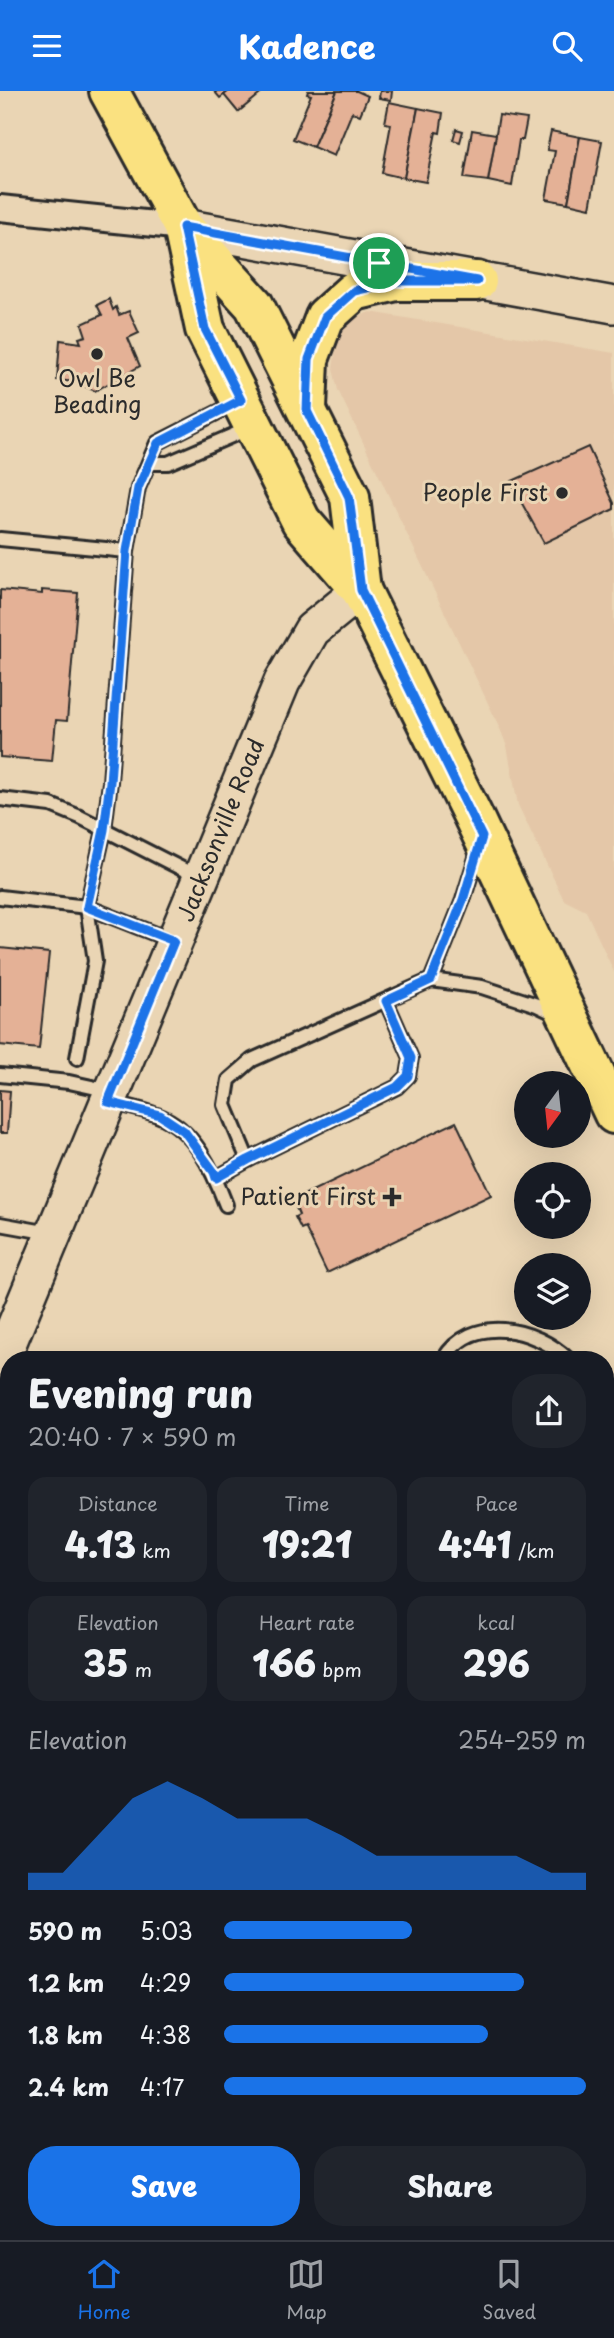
<!DOCTYPE html>
<html lang="en">
<head>
<meta charset="utf-8">
<style>
  body { margin:0; font-family:"Playpen Sans",sans-serif; background:#20242c; color:#f1f3f6; height:100vh; display:flex; flex-direction:column; font-size:26px; white-space:nowrap }
  * { box-sizing:border-box; margin:0 }
  p { font-size:23px; color:#9ea1a6 }
  .icon { flex:none; width:38px; height:38px; fill:none; stroke:currentColor; stroke-width:2; stroke-linecap:round; stroke-linejoin:round }
  .map { position:relative; flex:1; overflow:hidden }
  .side { position:absolute; left:0px; top:1260px; width:614px; height:889px; display:flex; flex-direction:column; background:#171b24; border-radius:28px 28px 0 0; box-shadow:0 7px 28px #0002 }
  .side>* { flex:none }
  .needle { width:46px; rotate:195deg }
  .buttons { position:absolute; left:514px; top:980px; display:grid; gap:14px }
  .buttons a { display:grid; place-items:center; width:77px; height:77px; border-radius:50%; background:#171b24; box-shadow:0 7px 28px #0002; font-size:35px }
  .pin { position:absolute; display:grid; place-items:center; width:60px; height:60px; color:#fff; margin:-30px; border:4px solid #fff; border-radius:50%; box-shadow:0 2px 7px #0007 }
  .round { display:grid; place-items:center; flex:none; width:74px; height:74px; border-radius:28px; background:#20242c }
  .summary { display:flex; align-items:center; justify-content:space-between; height:119px; padding:0 28px }
  h1 { font-size:38px; font-weight:800; line-height:52px }
  .stats { display:grid; grid-template-columns:repeat(3,1fr); gap:10px; height:119px; padding:7px 28px }
  .stats div { display:grid; align-content:center; border-radius:18px; background:#20242c; text-align:center }
  .stats b { font-size:35px; font-weight:800 }
  .stats small { font-size:19px; font-weight:400 }
  .stats p { font-size:19px }
  .chart { height:196px; padding:14px 28px }
  .chart p { display:flex; justify-content:space-between }
  .chart svg { width:100%; height:126px; margin-top:7px; fill:#1a73e8; opacity:.7 }
  .button { display:flex; gap:14px; margin-top:auto; padding:14px 28px }
  .button a { flex:1; height:80px; border-radius:28px; background:#1a73e8; color:#fff; font-size:28px; font-weight:800; line-height:80px; text-align:center }
  .button a+a { background:#20242c; color:#f1f3f6 }
  ul { padding:0 28px; list-style:none; font-size:23px }
  li { display:grid; grid-template-columns:112px 84px 1fr; align-items:center; height:52px }
  li i { height:18px; border-radius:9px; background:#1a73e8 }
  header { display:flex; justify-content:space-between; align-items:center; height:91px; padding:0 28px; background:#1a73e8; color:#fff; font-size:32px; font-weight:800 }
  .tabs { display:flex; justify-content:space-around; align-items:center; height:98px; border-top:2px solid #363941; background:#171b24; font-size:19px; color:#9ea1a6 }
  .tabs a { display:grid; justify-items:center; gap:4px }
  .tabs .active { color:#1a73e8 }
  .map>svg:first-child { display:block }
  .built { fill:#e4c7a8 }
  .building { fill:#e4b196; stroke:#2b2b2b; stroke-width:2 }
  .lines { fill:none; stroke-linecap:round; stroke-linejoin:round }
  .lane-casing { stroke:#2b2b2b; stroke-width:18 }
  .street-casing { stroke:#2b2b2b; stroke-width:30 }
  .secondary-casing { stroke:#2b2b2b; stroke-width:40 }
  .primary-casing { stroke:#2b2b2b; stroke-width:44 }
  .lane { stroke:#ead5b4; stroke-width:12 }
  .street { stroke:#ead5b4; stroke-width:24 }
  .secondary { stroke:#ead5b4; stroke-width:35 }
  .primary { stroke:#fae180; stroke-width:38 }
  .route-casing { stroke:#fff; stroke-width:14 }
  .route { stroke:#1a73e8; stroke-width:9 }
  .poi-dot { fill:#2b2b2b; stroke:#ead5b4; stroke-width:2.5 }
  .labels { text-anchor:middle; stroke-width:6; stroke-linejoin:round; paint-order:stroke }
  .poi-label { font-size:23px; fill:#2b2b2b; stroke:#ead5b4; text-anchor:end }
  .street-label { font-size:23px; fill:#2b2b2b; stroke:#ead5b4 }
</style>
</head>
<body>
<header><svg class="icon" aria-label="menu" viewBox="0 0 24 24"><path d="M4 6h16M4 12h16M4 18h16"/></svg>Kadence<svg class="icon" aria-label="search" viewBox="0 0 24 24"><circle cx="10" cy="10" r="6"/><path d="M15 15l6 6"/></svg></header>
<div class="map">
<svg width="614" height="2149" viewBox="0 0 614 2149">
  <rect width="100%" height="100%" fill="#ead5b4"/>
  <filter id="ink" filterUnits="userSpaceOnUse"><feTurbulence type="fractalNoise" baseFrequency=".0143" numOctaves="2"/><feDisplacementMap in="SourceGraphic" scale="14" xChannelSelector="R" yChannelSelector="G"/><feConvolveMatrix kernelMatrix="1 2 1 2 8 2 1 2 1" color-interpolation-filters="sRGB"/></filter>
  <g filter="url(#ink)">
    <polygon class="built" points="370,221 614,262 614,881 586,820 564,809 518,714 507,655 498,633 338,299 333,278 336,256 342,238 352,228"/>
    <g class="building">
      <polygon points="214,0 229,0 220,7"/>
      <polygon points="229,0 264,0 238,21 224,4"/>
      <polygon points="308,0 337,0 313,56 293,48 311,4 307,3"/>
      <polygon points="337,0 357,0 368,5 360,24 352,21 334,65 313,56"/>
      <polygon points="380,0 392,0 391,9 379,7"/>
      <polygon points="389,11 418,17 404,87 382,82 391,33 385,32"/>
      <polygon points="418,17 443,22 440,42 436,41 426,91 404,87"/>
      <polygon points="499,24 527,28 523,49 519,49 512,95 488,90"/>
      <polygon points="456,38 463,40 460,51 453,49"/>
      <polygon points="472,39 496,43 488,90 464,87"/>
      <polygon points="551,40 580,46 568,112 546,108 555,60 547,59"/>
      <polygon points="580,46 602,50 590,117 568,112"/>
      <polygon points="109,208 113,219 116,216 119,224 129,220 139,242 128,247 140,275 95,300 75,291 57,289 60,249 81,252 79,247 86,245 82,233 102,224 97,214"/>
      <polygon points="588,356 614,412 614,418 544,452 510,391"/>
      <polygon points="0,499 42,503 42,499 78,502 67,630 56,629 52,670 0,666"/>
      <polygon points="0,857 49,862 39,958 0,954"/>
      <polygon points="0,999 10,1000 7,1042 0,1042"/>
      <polygon points="456,1031 491,1104 327,1182 305,1136 301,1138 295,1126 299,1124 293,1109"/>
      <polygon points="614,1676 614,1727 606,1709 606,1680"/>
    </g>
    <g class="lines">
      <g class="lane-casing">
        <g id="lane">
          <polyline points="149,372 168,372 250,337"/>
          <polyline points="0,448 127,460"/>
          <polyline points="0,708 51,714 80,726 200,787"/>
          <polyline points="0,806 87,816 171,849"/>
          <polyline points="431,889 463,809 479,757"/>
          <polyline points="77,967 95,870 87,816 104,739 110,691 127,460 138,397 157,352 238,311"/>
          <polyline points="0,984 69,991 110,1000"/>
          <path d="M109,1011C125,1015 142,1018 157,1024C194,1037 213,1080 226,1114"/>
          <polyline points="248,1069 397,996 408,985 411,967 386,910"/>
          <polyline points="216,1087 248,1069 225,1014 229,989 252,969 431,889 482,896 537,914 556,923"/>
          <polyline points="0,1133 50,1142"/>
          <path d="M443,1269C471,1222 535,1236 569,1269"/>
          <polyline points="606,1327 614,1347"/>
          <polyline points="606,1368 614,1360"/>
        </g>
      </g>
      <g class="street-casing">
        <g id="street">
          <polyline points="0,117 183,136"/>
          <polyline points="0,1666 9,1667"/>
          <polyline points="606,2041 614,2039"/>
          <polyline points="0,2097 9,2098"/>
          <polyline points="125,2140 136,2149"/>
        </g>
      </g>
      <g class="secondary-casing">
        <g id="secondary">
          <polyline points="183,136 614,214"/>
          <polyline points="0,1272 282,591 312,539 361,499"/>
        </g>
      </g>
      <g class="primary-casing">
        <g id="primary">
          <polyline points="109,0 183,136 254,214 350,406 361,499"/>
          <polyline points="183,136 205,238 301,430 361,499 473,725 614,1023"/>
          <polyline points="307,318 309,268 325,226 354,200 396,190 477,190"/>
        </g>
      </g>
      <use href="#lane" class="lane"/>
      <use href="#street" class="street"/>
      <use href="#secondary" class="secondary"/>
      <use href="#primary" class="primary"/>
    </g>
  </g>
  <g class="lines" filter="url(#ink)">
    <g class="route-casing">
      <polygon id="route" points="183,136 477,190 396,190 354,200 325,226 309,268 307,320 349,406 361,499 482,746 463,809 431,889 386,910 411,967 408,985 397,996 248,1069 216,1087 214,1081 184,1040 160,1024 108,1011 174,850 87,816 104,739 110,691 127,460 138,397 158,352 241,309 205,238"/>
    </g>
    <use href="#route" class="route"/>
  </g>
  <g class="poi-dot">
    <circle cx="97" cy="263" r="7"/>
    <circle cx="562" cy="402" r="7"/>
    <path d="M388.5 1095.5h7v7h7v7h-7v7h-7v-7h-7v-7h7z"/>
  </g>
  <g class="labels">
    <g class="poi-label">
      <text x="97" y="296" text-anchor="middle">Owl Be<tspan x="97" dy="26">Beading</tspan></text>
      <text x="548" y="410">People First</text>
      <text x="376" y="1114">Patient First</text>
    </g>
    <g class="street-label">
      <text transform="translate(221 739) rotate(-68)" y="8">Jacksonville Road</text>
    </g>
  </g>
</svg>
<div class="buttons">
<a><svg class="needle" viewBox="-14 -14 28 28"><path d="M0-13l5 13h-10z" fill="#e53935"/><path d="M0 13l5-13h-10z" fill="#9ea1a6"/></svg></a>
<a><svg class="icon" aria-label="locate" viewBox="0 0 24 24"><circle cx="12" cy="12" r="6"/><path d="M12 2v4M12 18v4M2 12h4M18 12h4"/></svg></a>
<a><svg class="icon" aria-label="layers" viewBox="0 0 24 24"><path d="M12 4l9 5-9 5-9-5zM3 14l9 5 9-5"/></svg></a>
</div>
<div class="pin" style="left:379px;top:172px;background:#1e9e55"><svg class="icon" aria-label="arrive" viewBox="0 0 24 24"><path d="M6 21V4h12l-3 4 3 4H6"/></svg></div>
<section class="side">
<div class="summary"><div><h1>Evening run</h1><p>20:40 · 7 × 590 m</p></div><a class="round"><svg class="icon" aria-label="share" viewBox="0 0 24 24"><path d="M12 15V3M7 8l5-5 5 5M5 13v7h14v-7"/></svg></a></div>
<div class="stats">
<div><p>Distance</p><b>4.13<small> km</small></b></div>
<div><p>Time</p><b>19:21</b></div>
<div><p>Pace</p><b>4:41<small> /km</small></b></div>
</div>
<div class="stats">
<div><p>Elevation</p><b>35<small> m</small></b></div>
<div><p>Heart rate</p><b>166<small> bpm</small></b></div>
<div><p>kcal</p><b>296</b></div>
</div>
<div class="chart"><p><span>Elevation</span>254–259 m</p>
<svg viewBox="0 0 160 44" preserveAspectRatio="none"><path d="M0 44V38L10 38L20 25L30 12L40 6L50 12L60 19L70 19L80 19L90 25L100 32L110 32L120 32L130 32L140 32L150 38L160 38V44z"/></svg>
</div>
<ul>
<li><b>590 m</b>5:03<i style="width:52%"></i></li>
<li><b>1.2 km</b>4:29<i style="width:83%"></i></li>
<li><b>1.8 km</b>4:38<i style="width:73%"></i></li>
<li><b>2.4 km</b>4:17<i style="width:100%"></i></li>
</ul>
<div class="button"><a>Save</a><a>Share</a></div>
</section>
</div>
<nav class="tabs">
<a class="active"><svg class="icon" aria-label="home" viewBox="0 0 24 24"><path d="M3 11l9-7 9 7M6 9v11h12V9"/></svg>Home</a>
<a><svg class="icon" aria-label="map" viewBox="0 0 24 24"><path d="M3 6l6-2 6 2 6-2v14l-6 2-6-2-6 2zM9 4v14M15 6v14"/></svg>Map</a>
<a><svg class="icon" aria-label="saved" viewBox="0 0 24 24"><path d="M7 4h10v16l-5-4-5 4z"/></svg>Saved</a>
</nav>
</body>
</html>
